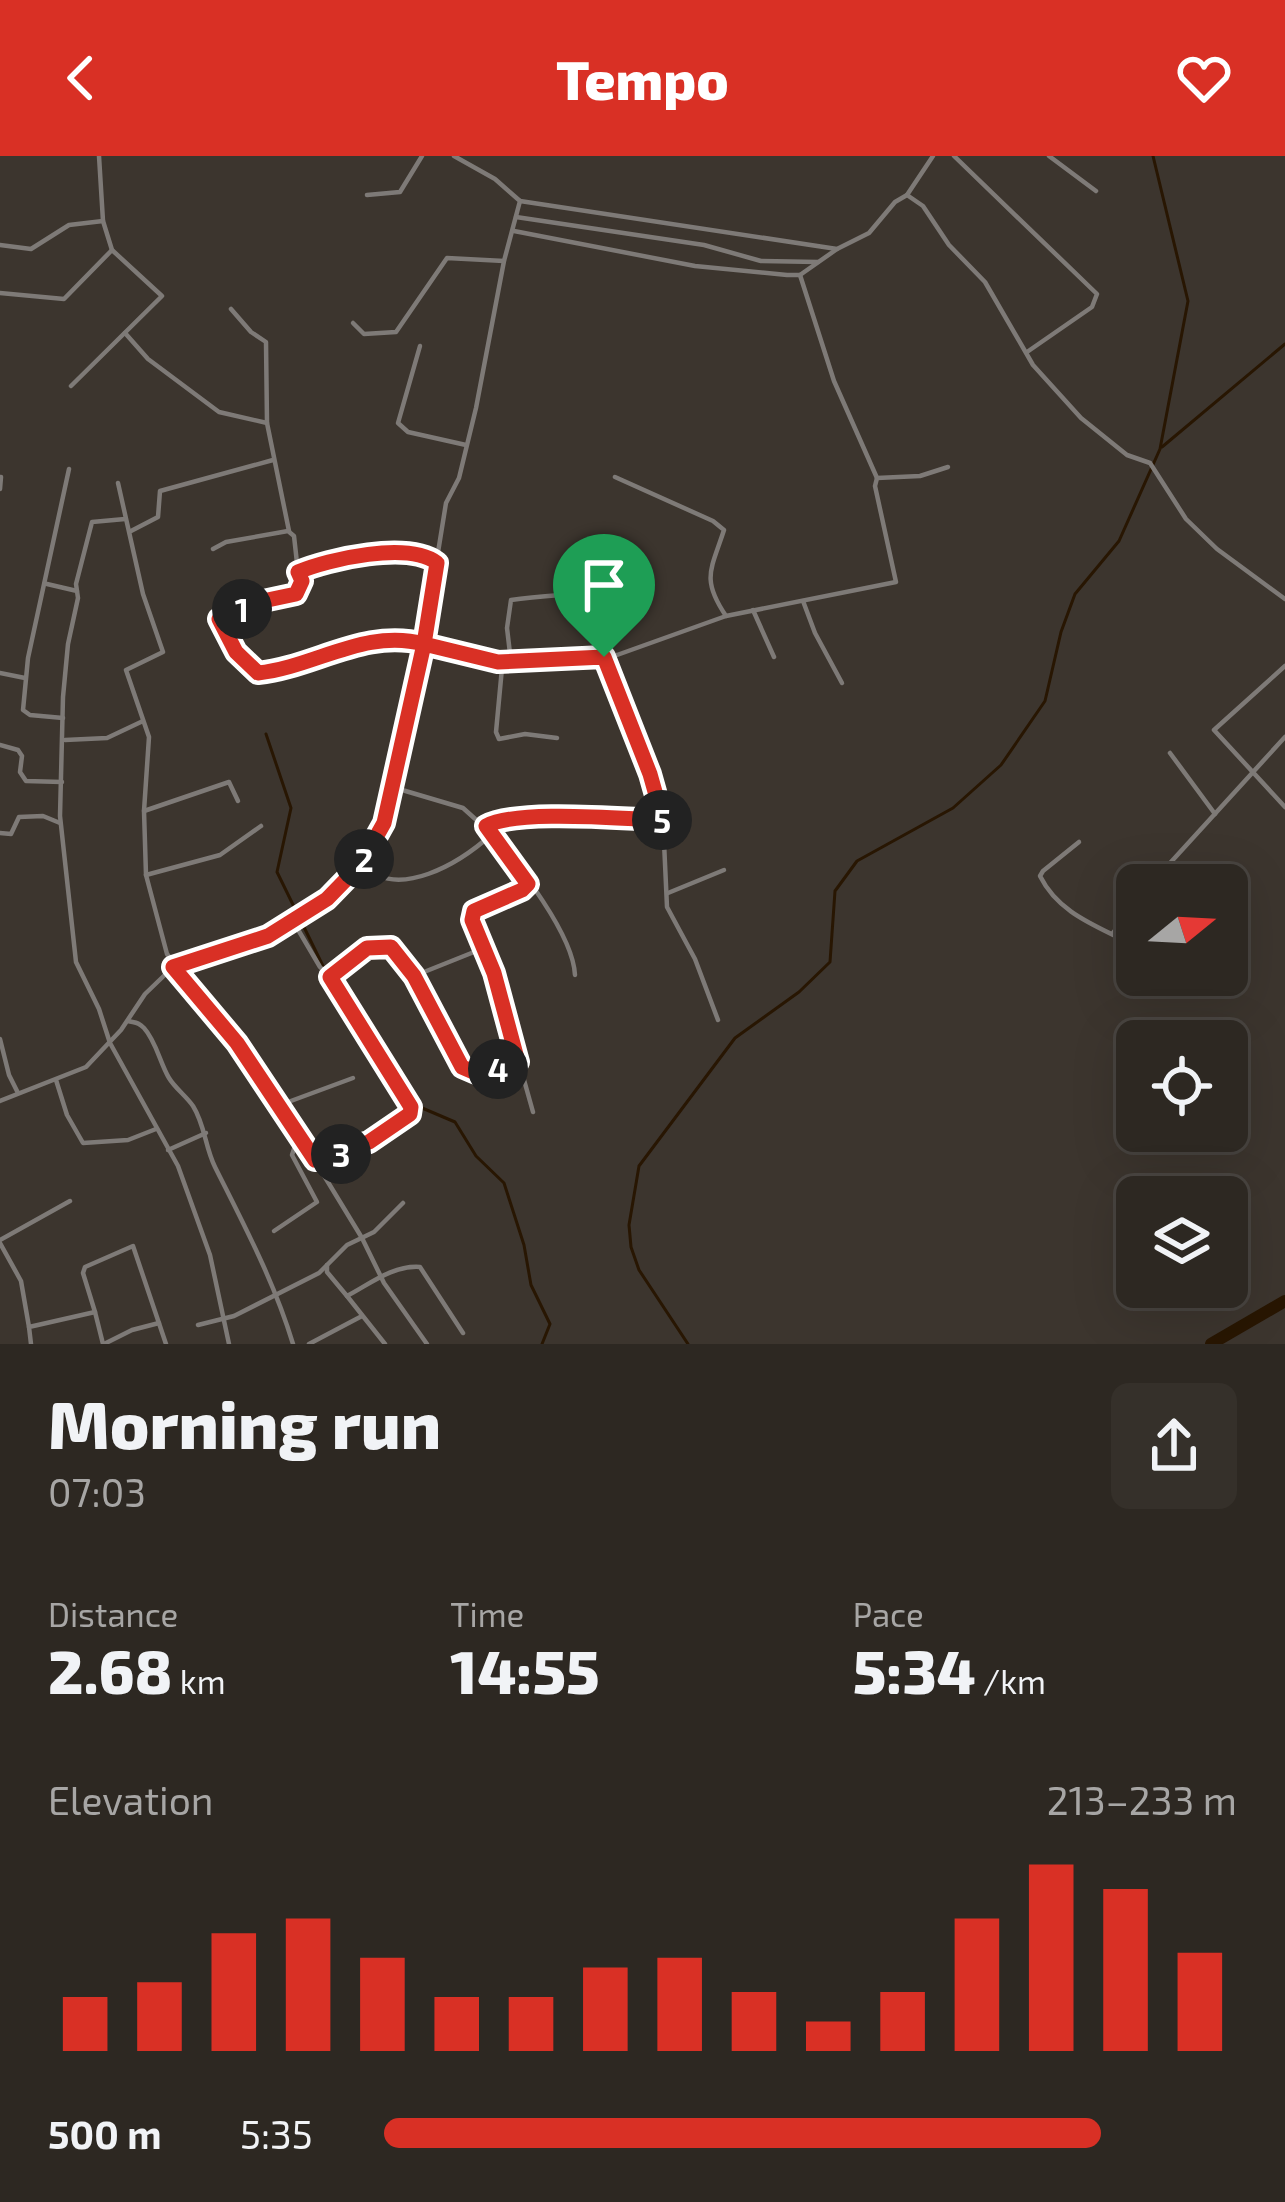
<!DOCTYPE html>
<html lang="en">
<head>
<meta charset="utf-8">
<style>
  body { margin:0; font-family:"Exo 2",sans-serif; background:#35302a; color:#f1f3f6; height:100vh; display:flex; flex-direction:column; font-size:45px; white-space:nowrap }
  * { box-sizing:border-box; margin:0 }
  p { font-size:39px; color:#a7a6a5 }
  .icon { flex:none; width:66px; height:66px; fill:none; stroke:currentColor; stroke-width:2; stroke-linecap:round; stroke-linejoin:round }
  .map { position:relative; height:1188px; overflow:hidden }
  .details { display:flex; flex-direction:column; background:#2d2822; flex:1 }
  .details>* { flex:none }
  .needle { width:78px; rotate:72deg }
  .controls { position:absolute; left:1116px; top:708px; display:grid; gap:24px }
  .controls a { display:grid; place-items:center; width:132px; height:132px; border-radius:18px; background:#2d2822; box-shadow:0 12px 48px #0002,0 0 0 3px #484440; font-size:60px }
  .pin { position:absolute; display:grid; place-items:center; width:102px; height:102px; color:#fff; margin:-123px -51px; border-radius:50% 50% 50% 0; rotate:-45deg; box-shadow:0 0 12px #0007 }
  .pin .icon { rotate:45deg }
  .km { position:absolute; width:60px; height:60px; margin:-30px; border-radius:50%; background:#222; color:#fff; font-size:33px; line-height:60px; text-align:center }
  .round { display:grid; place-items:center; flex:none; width:126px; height:126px; border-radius:18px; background:#35302a }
  .summary { display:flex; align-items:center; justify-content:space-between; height:204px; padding:0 48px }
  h1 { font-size:66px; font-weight:800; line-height:90px }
  .figures { display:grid; grid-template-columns:repeat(3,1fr); gap:18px; height:204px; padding:12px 48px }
  .figures div { display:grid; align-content:center }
  .figures b { font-size:60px; font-weight:800 }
  .figures small { font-size:33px; font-weight:400 }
  .figures p { font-size:33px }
  .chart { height:336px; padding:24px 48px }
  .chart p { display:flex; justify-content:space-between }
  .chart svg { width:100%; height:216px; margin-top:12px; stroke:#d93025; stroke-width:6 }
  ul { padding:0 48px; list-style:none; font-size:39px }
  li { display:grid; grid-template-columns:192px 144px 1fr; align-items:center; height:90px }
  li i { height:30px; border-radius:15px; background:#d93025 }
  header { display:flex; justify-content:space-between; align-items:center; height:156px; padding:0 48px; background:#d93025; color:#fff; font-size:54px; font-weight:800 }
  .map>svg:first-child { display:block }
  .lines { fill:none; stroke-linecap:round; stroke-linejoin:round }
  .stream { stroke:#281602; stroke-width:3 }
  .river { stroke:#281602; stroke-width:12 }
  .minor { stroke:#7e7a77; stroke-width:4.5 }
  .route-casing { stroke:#fff; stroke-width:24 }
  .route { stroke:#d93025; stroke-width:15 }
</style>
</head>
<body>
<header><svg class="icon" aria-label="back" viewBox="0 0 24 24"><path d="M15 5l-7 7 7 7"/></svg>Tempo<svg class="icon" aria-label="heart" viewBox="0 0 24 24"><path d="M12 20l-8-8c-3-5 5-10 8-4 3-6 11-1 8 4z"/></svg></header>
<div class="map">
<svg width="1285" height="1188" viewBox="0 0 1285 1188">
  <rect width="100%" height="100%" fill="#3c352e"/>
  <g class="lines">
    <g class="stream">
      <polyline points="1162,291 1285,188"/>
      <polyline points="266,578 291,652 277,716 324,812"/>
      <polyline points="334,831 373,894"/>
      <polyline points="408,946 455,966 476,1000 504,1027 524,1089 531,1129 550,1168 542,1188"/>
      <polyline points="688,1188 639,1114 631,1091 629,1069 639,1010 735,882 799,836 830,806 835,735 857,705 953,652 1001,609 1045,545 1061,476 1075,438 1119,385 1160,293 1188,145 1153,0"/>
    </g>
    <polyline class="river" points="1211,1188 1285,1145"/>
    <g class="minor">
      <polyline points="954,0 1097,138 1092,151 1027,196"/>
      <polyline points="1049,0 1096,35"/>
      <polyline points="367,39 400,36 422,0"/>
      <polyline points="907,39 933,0"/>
      <polyline points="520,45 837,93 869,77 895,46 907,39 923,50 949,89 985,126 1033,209 1081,262 1127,299 1150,307 1186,363 1217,393 1285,443"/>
      <polyline points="516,61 704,89 761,105 818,106"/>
      <polyline points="514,75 695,110 787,119 800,119 837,93"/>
      <polyline points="0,89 31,93 69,69 103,65 99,0"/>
      <polyline points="800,119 834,225 877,322 920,320 948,311"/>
      <polyline points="0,137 64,143 112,94"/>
      <polyline points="231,153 251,176 266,186 267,267 289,375"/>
      <polyline points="353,167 364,178 396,176 447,102 504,105"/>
      <polyline points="125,177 148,203 219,256 267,267"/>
      <polyline points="420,190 398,267 408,276 466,289"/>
      <polyline points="71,230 162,140 112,94 103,65"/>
      <path d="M615,321L713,365L724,374C711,414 701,423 726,460"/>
      <polyline points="118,327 143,438 163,496 126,514 149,581 144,655 146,719 167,798 237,887 306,990 362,1082 384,1127 427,1188"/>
      <polyline points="0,333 1,321"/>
      <polyline points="125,363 92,366 76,428 78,442 68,488 63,541 60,660 76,806 99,853 110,887 178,1010 210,1099 229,1188"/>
      <polyline points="131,375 158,361 160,335 273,304"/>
      <polyline points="213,393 226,386 288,375 294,380 298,416"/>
      <path d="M437,407C409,385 329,403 298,416L302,425L296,438L249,448L219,463V469L246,510L258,517L353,490L393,483L495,505L502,512L496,576L499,583L525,578L557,582"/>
      <polyline points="47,428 77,435"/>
      <polyline points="803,445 815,477 842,527"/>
      <polyline points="753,454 774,501"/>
      <polyline points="605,502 650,618 663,664 667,751 695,803 718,864"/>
      <path d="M511,506L507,472L511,444C545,439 575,439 610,434"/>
      <polyline points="498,507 617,499 726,460 896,426 875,330 877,322"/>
      <polyline points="1285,510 1214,574 1285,651"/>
      <polyline points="0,517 25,522"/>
      <polyline points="63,562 30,559 23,554 28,502 69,313"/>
      <polyline points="65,584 107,582 143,565"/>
      <polyline points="0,589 18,594 22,600 20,616 26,625 62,626"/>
      <polyline points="1170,597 1215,658"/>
      <polyline points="144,655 229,626 238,645"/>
      <path d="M486,670C516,653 624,663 663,664"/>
      <polyline points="0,677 11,678 19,661 43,660 60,667"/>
      <path d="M492,678C519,710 573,778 575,819"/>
      <path d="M1079,686L1043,715L1040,720C1060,760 1101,771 1137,791"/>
      <path d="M361,708C398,746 461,706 492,678L463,652L392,631"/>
      <polyline points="146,719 220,699 261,670"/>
      <polyline points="528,728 474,755 472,764 494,817 533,956"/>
      <polyline points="1150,729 1285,581"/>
      <polyline points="668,737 724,714"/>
      <path d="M293,765L320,811L330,821C352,809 365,786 391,791L414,820L484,792"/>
      <polyline points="1113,777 1137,746"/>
      <polyline points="414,820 462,911 476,917 518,906"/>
      <path d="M128,865C136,867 138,866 144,872C156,885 160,907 169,922C175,932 186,940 193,950C205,969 205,991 215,1011C244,1069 274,1125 293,1188"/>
      <polyline points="0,883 9,919 18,937"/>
      <polyline points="56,924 67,959 83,987 128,984 156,973"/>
      <polyline points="0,945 86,911 121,874 145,838 173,811 268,780 327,743 361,708 378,684 388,651 394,611 417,526 446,347 459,322 476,252 504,105 520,45 495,23 454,0"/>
      <polyline points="280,949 353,922"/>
      <polyline points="168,994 206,977"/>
      <polyline points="315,1004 369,986 410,958 411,951 330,821"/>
      <polyline points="274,1075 317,1046 292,999 298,981"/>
      <polyline points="0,1084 70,1045"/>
      <polyline points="0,1087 21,1125 29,1171"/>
      <path d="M327,1109V1116L347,1140C370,1128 393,1109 420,1111L463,1177"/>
      <polyline points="347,1140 385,1188"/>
      <polyline points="95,1156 83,1117 85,1111 133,1090 166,1188"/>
      <polyline points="198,1169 234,1160 319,1117 347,1089 374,1076 403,1047"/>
      <polyline points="31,1188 29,1171 95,1156 103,1188"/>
      <polyline points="104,1188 132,1174 159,1167"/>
      <polyline points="309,1188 362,1160"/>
    </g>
  </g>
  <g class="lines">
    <g class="route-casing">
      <path id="route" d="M604,501L498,506L424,488L437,407C408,385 329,403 298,416L302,425L296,438L249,448L219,463L236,496L258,517C315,511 365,472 424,488L384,667L361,708L327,743L268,780L173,811L237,887L315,1004L369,986L410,958L411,951L330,821L367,792L391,791L414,820L462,911L476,917L518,906L494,817L472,764L474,755L522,734L528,728L486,670C517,653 624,663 663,664L650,618L604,501"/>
    </g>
    <use href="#route" class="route"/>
  </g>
</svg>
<div class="controls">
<a><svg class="needle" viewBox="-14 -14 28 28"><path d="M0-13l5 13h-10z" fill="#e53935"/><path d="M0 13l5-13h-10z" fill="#a7a6a5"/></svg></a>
<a><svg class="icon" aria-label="locate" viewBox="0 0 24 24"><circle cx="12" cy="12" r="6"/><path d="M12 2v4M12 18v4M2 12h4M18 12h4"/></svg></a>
<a><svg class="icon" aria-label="layers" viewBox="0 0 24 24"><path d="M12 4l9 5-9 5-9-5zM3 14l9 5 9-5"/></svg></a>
</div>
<div class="pin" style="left:604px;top:501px;background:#1e9e55"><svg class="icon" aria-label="arrive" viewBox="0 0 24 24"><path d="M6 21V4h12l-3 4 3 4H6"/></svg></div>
<b class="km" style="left:242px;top:453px">1</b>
<b class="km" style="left:364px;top:703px">2</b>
<b class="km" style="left:341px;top:998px">3</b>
<b class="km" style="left:498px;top:913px">4</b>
<b class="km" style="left:662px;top:664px">5</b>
</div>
<section class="details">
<div class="summary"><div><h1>Morning run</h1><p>07:03</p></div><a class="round"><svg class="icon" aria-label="share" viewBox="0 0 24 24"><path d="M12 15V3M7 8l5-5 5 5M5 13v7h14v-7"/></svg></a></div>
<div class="figures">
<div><p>Distance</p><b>2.68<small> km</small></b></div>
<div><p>Time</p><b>14:55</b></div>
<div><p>Pace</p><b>5:34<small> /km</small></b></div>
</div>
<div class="chart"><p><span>Elevation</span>213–233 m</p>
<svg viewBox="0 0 160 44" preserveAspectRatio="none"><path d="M5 44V33M15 44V30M25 44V20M35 44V17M45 44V25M55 44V33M65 44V33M75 44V27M85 44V25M95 44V32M105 44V38M115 44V32M125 44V17M135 44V6M145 44V11M155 44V24"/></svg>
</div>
<ul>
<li><b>500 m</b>5:35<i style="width:84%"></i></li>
</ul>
</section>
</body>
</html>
